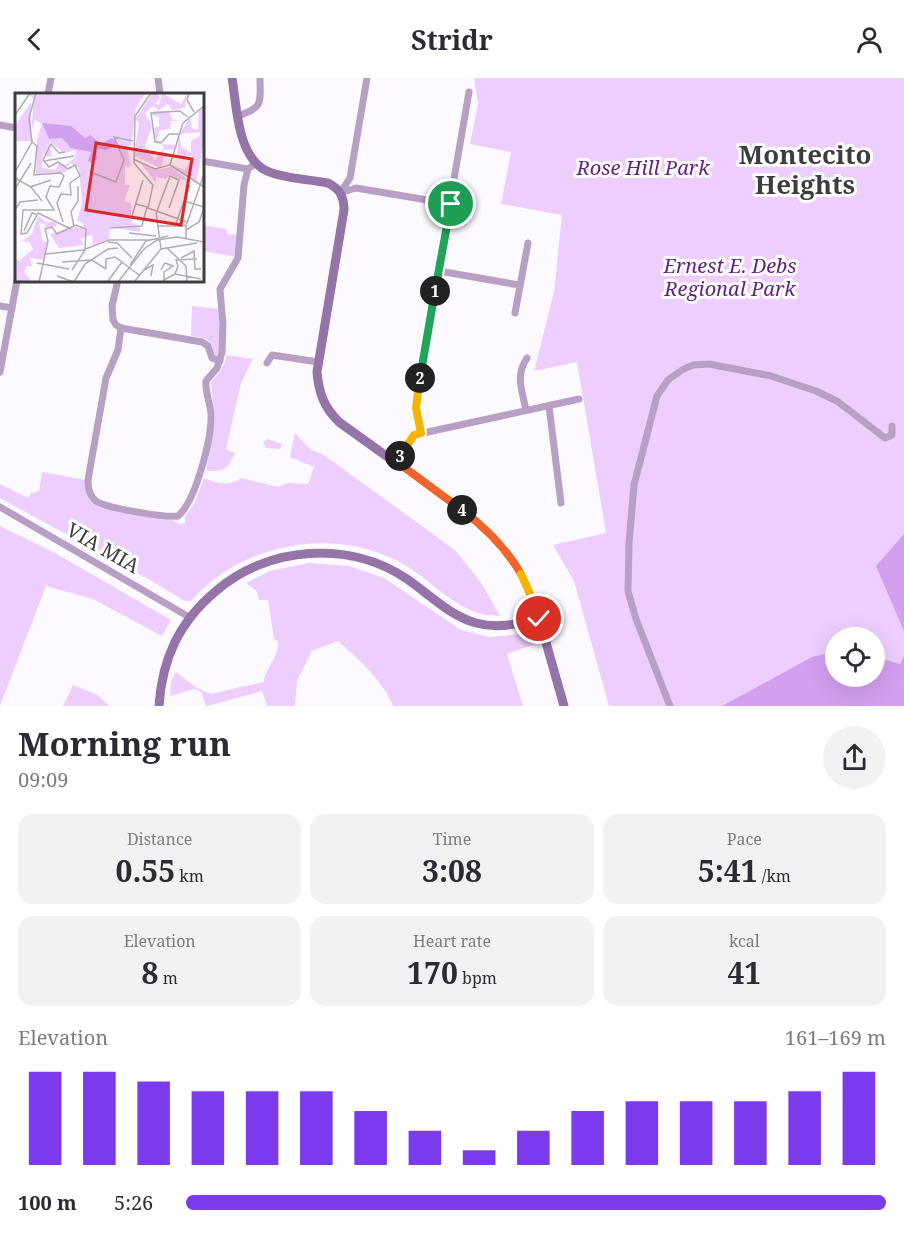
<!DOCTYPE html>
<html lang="en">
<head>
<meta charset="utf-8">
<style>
  body { margin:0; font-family:"Noto Serif",serif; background:#f2f2f3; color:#2b2b33; height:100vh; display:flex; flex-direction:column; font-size:22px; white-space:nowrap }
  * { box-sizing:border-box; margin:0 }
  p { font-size:20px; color:#7c7c81 }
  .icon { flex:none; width:33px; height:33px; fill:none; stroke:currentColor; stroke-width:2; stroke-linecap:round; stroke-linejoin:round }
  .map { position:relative; height:628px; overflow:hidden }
  .drawer { display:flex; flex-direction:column; background:#fff; flex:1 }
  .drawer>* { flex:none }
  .tools { position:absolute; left:825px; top:549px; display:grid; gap:12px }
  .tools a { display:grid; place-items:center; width:60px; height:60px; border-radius:50%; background:#fff; box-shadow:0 6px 24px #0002; font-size:30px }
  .pin { position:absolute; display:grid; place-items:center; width:51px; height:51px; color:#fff; margin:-26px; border:3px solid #fff; border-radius:50%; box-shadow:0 2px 6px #0007 }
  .km { position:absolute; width:30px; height:30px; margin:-15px; border-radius:50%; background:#222; color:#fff; font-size:16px; line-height:30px; text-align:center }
  .round { display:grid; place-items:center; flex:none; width:63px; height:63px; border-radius:32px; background:#f2f2f3 }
  .head { display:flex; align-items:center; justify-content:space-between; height:102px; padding:0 18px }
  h1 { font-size:33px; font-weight:700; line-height:45px }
  .metrics { display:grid; grid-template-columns:repeat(3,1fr); gap:9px; height:102px; padding:6px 18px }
  .metrics div { display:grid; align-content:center; border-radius:15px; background:#f2f2f3; text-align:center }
  .metrics b { font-size:30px; font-weight:700 }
  .metrics small { font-size:16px; font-weight:400 }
  .metrics p { font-size:16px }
  .chart { height:168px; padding:12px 18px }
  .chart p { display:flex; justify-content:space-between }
  .chart svg { width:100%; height:108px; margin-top:6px; stroke:#7c3aed; stroke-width:6 }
  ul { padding:0 18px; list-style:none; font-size:20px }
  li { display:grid; grid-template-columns:96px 72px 1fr; align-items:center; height:45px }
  li i { height:15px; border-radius:8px; background:#7c3aed }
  header { display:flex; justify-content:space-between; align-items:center; height:78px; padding:0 18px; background:#fff; font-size:27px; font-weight:700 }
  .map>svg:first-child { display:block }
  .green { fill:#edcefe; fill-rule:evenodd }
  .forest { fill:#d39fef }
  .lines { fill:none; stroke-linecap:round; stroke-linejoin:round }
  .street { stroke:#b7a0c3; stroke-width:7 }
  .secondary { stroke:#9574a7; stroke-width:9 }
  .split-1-casing { stroke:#fff; stroke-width:12 }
  .split-2-casing { stroke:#fff; stroke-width:12 }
  .split-3-casing { stroke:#fff; stroke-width:12 }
  .split-4-casing { stroke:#fff; stroke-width:12 }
  .split-5-casing { stroke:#fff; stroke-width:12 }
  .split-6-casing { stroke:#fff; stroke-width:12 }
  .split-1 { stroke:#22a559; stroke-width:8 }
  .split-2 { stroke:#22a559; stroke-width:8 }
  .split-3 { stroke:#f5b400; stroke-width:8 }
  .split-4 { stroke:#f0652b; stroke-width:8 }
  .split-5 { stroke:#f0652b; stroke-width:8 }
  .split-6 { stroke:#f5b400; stroke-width:8 }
  .labels { text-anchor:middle; stroke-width:6; stroke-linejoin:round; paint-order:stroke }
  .park-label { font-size:20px; font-style:italic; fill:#62217e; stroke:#fff }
  .street-label { font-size:20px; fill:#3e3c3f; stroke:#fff }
  .district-label { font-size:26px; font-weight:bold; fill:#3e3c3f; stroke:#fff }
  .inset-road { fill:none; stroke:#b1aeb2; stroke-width:1.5 }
  .view { fill:#d62828; fill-opacity:0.15; stroke:#d62828; stroke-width:3 }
  .inset-edge { fill:none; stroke:#3e3c3f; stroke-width:3 }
</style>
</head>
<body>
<header><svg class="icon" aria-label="back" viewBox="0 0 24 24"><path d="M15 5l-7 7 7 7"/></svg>Stridr<svg class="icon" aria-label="person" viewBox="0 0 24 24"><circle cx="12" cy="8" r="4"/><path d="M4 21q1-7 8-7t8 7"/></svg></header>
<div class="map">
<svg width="904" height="628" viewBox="0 0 904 628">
  <rect width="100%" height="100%" fill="#fdfaff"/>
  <g class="green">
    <path d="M474,0H904V628H609L574,503L553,467L606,455L577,284L534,293L554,214L562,137L501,126L511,74L470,66L478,26ZM836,560H874V598H836Z"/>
    <polygon points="202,147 226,151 227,156 238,157 237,179 203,173"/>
    <path d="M192,228L219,231L222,262L218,278H215C210,260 210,261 191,258Z"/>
    <path d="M227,277L253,281L241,305L226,371L235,375C227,393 225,393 206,393L215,342L211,305L223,289Z"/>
    <path d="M295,355L310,371L324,377L455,472L482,506L500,538C494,537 487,538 482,536C454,530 429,501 405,487C336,447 243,464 191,523H185L148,501L0,420V406L28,420L31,415L39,413L42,394L86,402L100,429L172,442L179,446L185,445V439L195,424L204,400C217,405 229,409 241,400L278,409L288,405L308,406L314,389L290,379Z"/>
    <polygon points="267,361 282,366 280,371 266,370 263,364"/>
    <polygon points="0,448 55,475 171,542 162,558 93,521 46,508 0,628"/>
    <path d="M309,485L349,488L384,500L461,552L489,559L531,555L534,559L535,566L507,576L523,628H393C383,602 358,581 338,563L312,573L297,603L295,628H267L262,613L208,628H206L201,614L195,611L170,618L171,603L176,594L197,610L211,616L264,604C265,589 279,580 278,564L274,561L268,522H259L257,513L246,505L270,493Z"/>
    <polygon points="73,607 98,617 109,628 63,628"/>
  </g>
  <g class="forest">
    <polygon points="904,456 904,553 876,488"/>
    <polygon points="835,574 836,598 874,598 875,579 900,586 904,578 904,628 722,628 812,579"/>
  </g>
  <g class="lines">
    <g class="street">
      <polyline points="158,0 160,16"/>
      <polyline points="48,16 51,0"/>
      <path d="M238,38C264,29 260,25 260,0"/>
      <polyline points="0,47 16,50"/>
      <polyline points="202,83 248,91 256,85"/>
      <polyline points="340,115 350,100 367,0"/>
      <polyline points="340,115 356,110 451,126"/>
      <polyline points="439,193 519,207"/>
      <path d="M118,202L112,228L113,242L116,247L121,250L118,272L106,300L88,402C88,410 89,417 96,423C105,430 167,440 178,438C196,423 212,359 211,336C210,324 205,314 206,303L217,290L222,275L223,246L220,211L238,180L244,107L248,91"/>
      <polyline points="0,228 12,230"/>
      <polyline points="515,235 528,165"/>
      <polyline points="121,250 202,264 208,268 212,280 220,283"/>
      <polyline points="267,285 272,277 318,284"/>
      <polyline points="0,294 17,202"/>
      <polyline points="549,328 561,425"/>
      <path d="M526,332C522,312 515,298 527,280"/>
      <polyline points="421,355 416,330 416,322 469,14"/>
      <polyline points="397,384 414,357 579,321"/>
      <polyline points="0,429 189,539"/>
      <polyline points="670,628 636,541 628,513 629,465 634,407 657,318 668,302 682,292 693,287 709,286 771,298 816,313 837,323 885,360 892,357 892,348"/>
    </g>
    <g class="secondary">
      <path d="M232,0C237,29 237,79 267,93C285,101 308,101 328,105C340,111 344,119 344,132L317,294C319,316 324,329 339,344L478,444L505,472L525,503L536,529L564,628"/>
      <path d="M159,628C162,581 179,544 216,513C268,468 349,462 407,501C429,516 450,538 476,545C498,551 517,546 539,541"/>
    </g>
  </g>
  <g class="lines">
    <g class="split-1-casing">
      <polyline id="split-1" points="435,213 451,126"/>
    </g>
    <g class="split-2-casing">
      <polyline id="split-2" points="420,300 435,213"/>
    </g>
    <g class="split-3-casing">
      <polyline id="split-3" points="400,378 414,357 421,355 416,330 420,300"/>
    </g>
    <g class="split-4-casing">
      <polyline id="split-4" points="400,378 397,384 462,432"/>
    </g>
    <g class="split-5-casing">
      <path id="split-5" d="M462,432C486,450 506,470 521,496"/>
    </g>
    <g class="split-6-casing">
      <polyline id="split-6" points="521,496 536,529 539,541"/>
    </g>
    <use href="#split-1" class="split-1"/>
    <use href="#split-2" class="split-2"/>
    <use href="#split-3" class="split-3"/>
    <use href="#split-4" class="split-4"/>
    <use href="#split-5" class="split-5"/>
    <use href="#split-6" class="split-6"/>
  </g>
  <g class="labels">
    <g class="park-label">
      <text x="643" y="97">Rose Hill Park</text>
      <text x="730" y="195">Ernest E. Debs<tspan x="730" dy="23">Regional Park</tspan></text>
    </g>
    <g class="street-label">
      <text transform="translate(103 470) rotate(30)" y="7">VIA MIA</text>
    </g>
    <g class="district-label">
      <text x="805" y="86">Montecito<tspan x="805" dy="30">Heights</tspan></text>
    </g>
  </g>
  <g transform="translate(15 15)">
    <rect width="189" height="189" fill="#fdfaff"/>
    <path d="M131,0L121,14L116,53H112L116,73L110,74V92H115L109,108L116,110V129L125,134V139L95,134L94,146L78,152L77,142L71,143L68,130L62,128L67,111L64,75L56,70L51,75L52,79L21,82L22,46L27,31L20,27L16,39L19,6L14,2ZM34,48L49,60L61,57L60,65L50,72L44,69L41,77L27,75L28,58L31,64L37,63ZM138,0H142L145,5L140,11L144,12L147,0L166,11L172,0L170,15L157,17L153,11L144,17L138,13L130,20L137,33L130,53L140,67L149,54L146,51L160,52V56L148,57L149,63L155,62L156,64H149L146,75L119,63L124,30L120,26ZM16,9V48H0V33ZM189,15V48L181,90L157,72L170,77L178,64L172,62L169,67L162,61L164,43L167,55L176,59V48L185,43V39L165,41L175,24L177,35L183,37L184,17ZM139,18H154L158,27H169L156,28L155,36L145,37L142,46L147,49L141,50L139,36L144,33V24L136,22ZM123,67L139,77L156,74L177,90L155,82L151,86L141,84V90ZM23,123L31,129H40L42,133L30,135V131L24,130L28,149L32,148L29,167L15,165L17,173H12L9,179L17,189L0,188V165L4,168L18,156L14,149L7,148L17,141ZM60,134L70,136V145H65L69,152L44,155L35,141Z" fill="#edcefe" fill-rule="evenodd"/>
    <path d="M27,30L56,33L70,45L75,42L86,51L97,45L104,52L90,57L81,55L82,66L77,70L73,68L76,59L56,55L47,45L34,46Z" fill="#d39fef"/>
    <path class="inset-road" d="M136,0L120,23L119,70L138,92L133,115L172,129M174,0L172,7L179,19M0,22L15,0M164,41H154L146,50L140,49L136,20L165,18L173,24M17,49L22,53L19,82L46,80L49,83L44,94L35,93L31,104L39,117H8L6,141L12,140L23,120L56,136M118,66L140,76L155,72L168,30L189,13M28,67L34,74L43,69L53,76L60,72L65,83L55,90L56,102L46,101L42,110L48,129M28,67L36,51L44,60L50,59M29,68L59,63M155,72L189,94M0,79L17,49L14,25L21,0M78,80L101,89L109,67L99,44L118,48M0,85L16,94L27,108M15,94L36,87M0,96L16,70M169,108L189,114M0,117L5,109L23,107M142,118L155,83L164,87L154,115M141,119L146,156M117,123L128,87M59,133L56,119L63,108V93M142,133H171M160,133L175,92M95,135L127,133L132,114L121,111M171,137L184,129L189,115M9,138L17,120L21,121M114,140L141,143M171,145V133L189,81M93,149L102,150L117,165M151,154L171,173L172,189M31,161L68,157L94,147H133M166,165L179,158L180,176H186M47,169L77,167L91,176M22,170L54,176M115,172L131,148L153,143M91,176V166L100,164L124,182M129,177L138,172L136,183M146,177L150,170L158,173L149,179V188M160,181L163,173L161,167L182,166M42,183L59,189L70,171L93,156L103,155M149,187L160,181L186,186M93,188L107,169M24,189L33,148L30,136L37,134L42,141L61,132L71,136L70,157L57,177M103,189L129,156L142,147L162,144L189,149M119,189L146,156L182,150"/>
    <path class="view" d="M81,50L177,66L166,132L71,117Z"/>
    <rect width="189" height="189" class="inset-edge"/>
  </g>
</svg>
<div class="tools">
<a><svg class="icon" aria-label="locate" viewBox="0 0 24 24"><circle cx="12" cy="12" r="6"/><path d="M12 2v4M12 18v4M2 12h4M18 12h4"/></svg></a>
</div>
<div class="pin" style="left:451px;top:126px;background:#1e9e55"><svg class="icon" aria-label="arrive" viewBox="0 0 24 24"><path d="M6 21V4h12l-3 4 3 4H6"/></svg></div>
<div class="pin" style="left:539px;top:541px;background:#d93025"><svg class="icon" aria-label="check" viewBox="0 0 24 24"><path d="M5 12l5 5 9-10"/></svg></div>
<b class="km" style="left:435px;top:213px">1</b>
<b class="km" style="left:420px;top:300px">2</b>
<b class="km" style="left:400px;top:378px">3</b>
<b class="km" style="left:462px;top:432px">4</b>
</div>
<section class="drawer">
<div class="head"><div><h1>Morning run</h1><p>09:09</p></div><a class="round"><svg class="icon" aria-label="share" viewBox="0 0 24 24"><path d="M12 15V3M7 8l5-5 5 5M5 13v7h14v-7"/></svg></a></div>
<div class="metrics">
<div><p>Distance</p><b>0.55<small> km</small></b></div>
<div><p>Time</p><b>3:08</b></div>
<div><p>Pace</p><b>5:41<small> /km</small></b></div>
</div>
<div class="metrics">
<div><p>Elevation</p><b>8<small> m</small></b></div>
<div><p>Heart rate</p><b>170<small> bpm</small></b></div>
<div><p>kcal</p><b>41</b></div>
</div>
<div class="chart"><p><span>Elevation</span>161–169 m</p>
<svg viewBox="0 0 160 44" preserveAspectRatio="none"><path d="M5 44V6M15 44V6M25 44V10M35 44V14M45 44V14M55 44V14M65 44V22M75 44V30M85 44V38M95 44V30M105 44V22M115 44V18M125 44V18M135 44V18M145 44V14M155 44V6"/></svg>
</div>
<ul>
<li><b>100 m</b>5:26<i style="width:100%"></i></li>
</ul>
</section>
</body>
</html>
